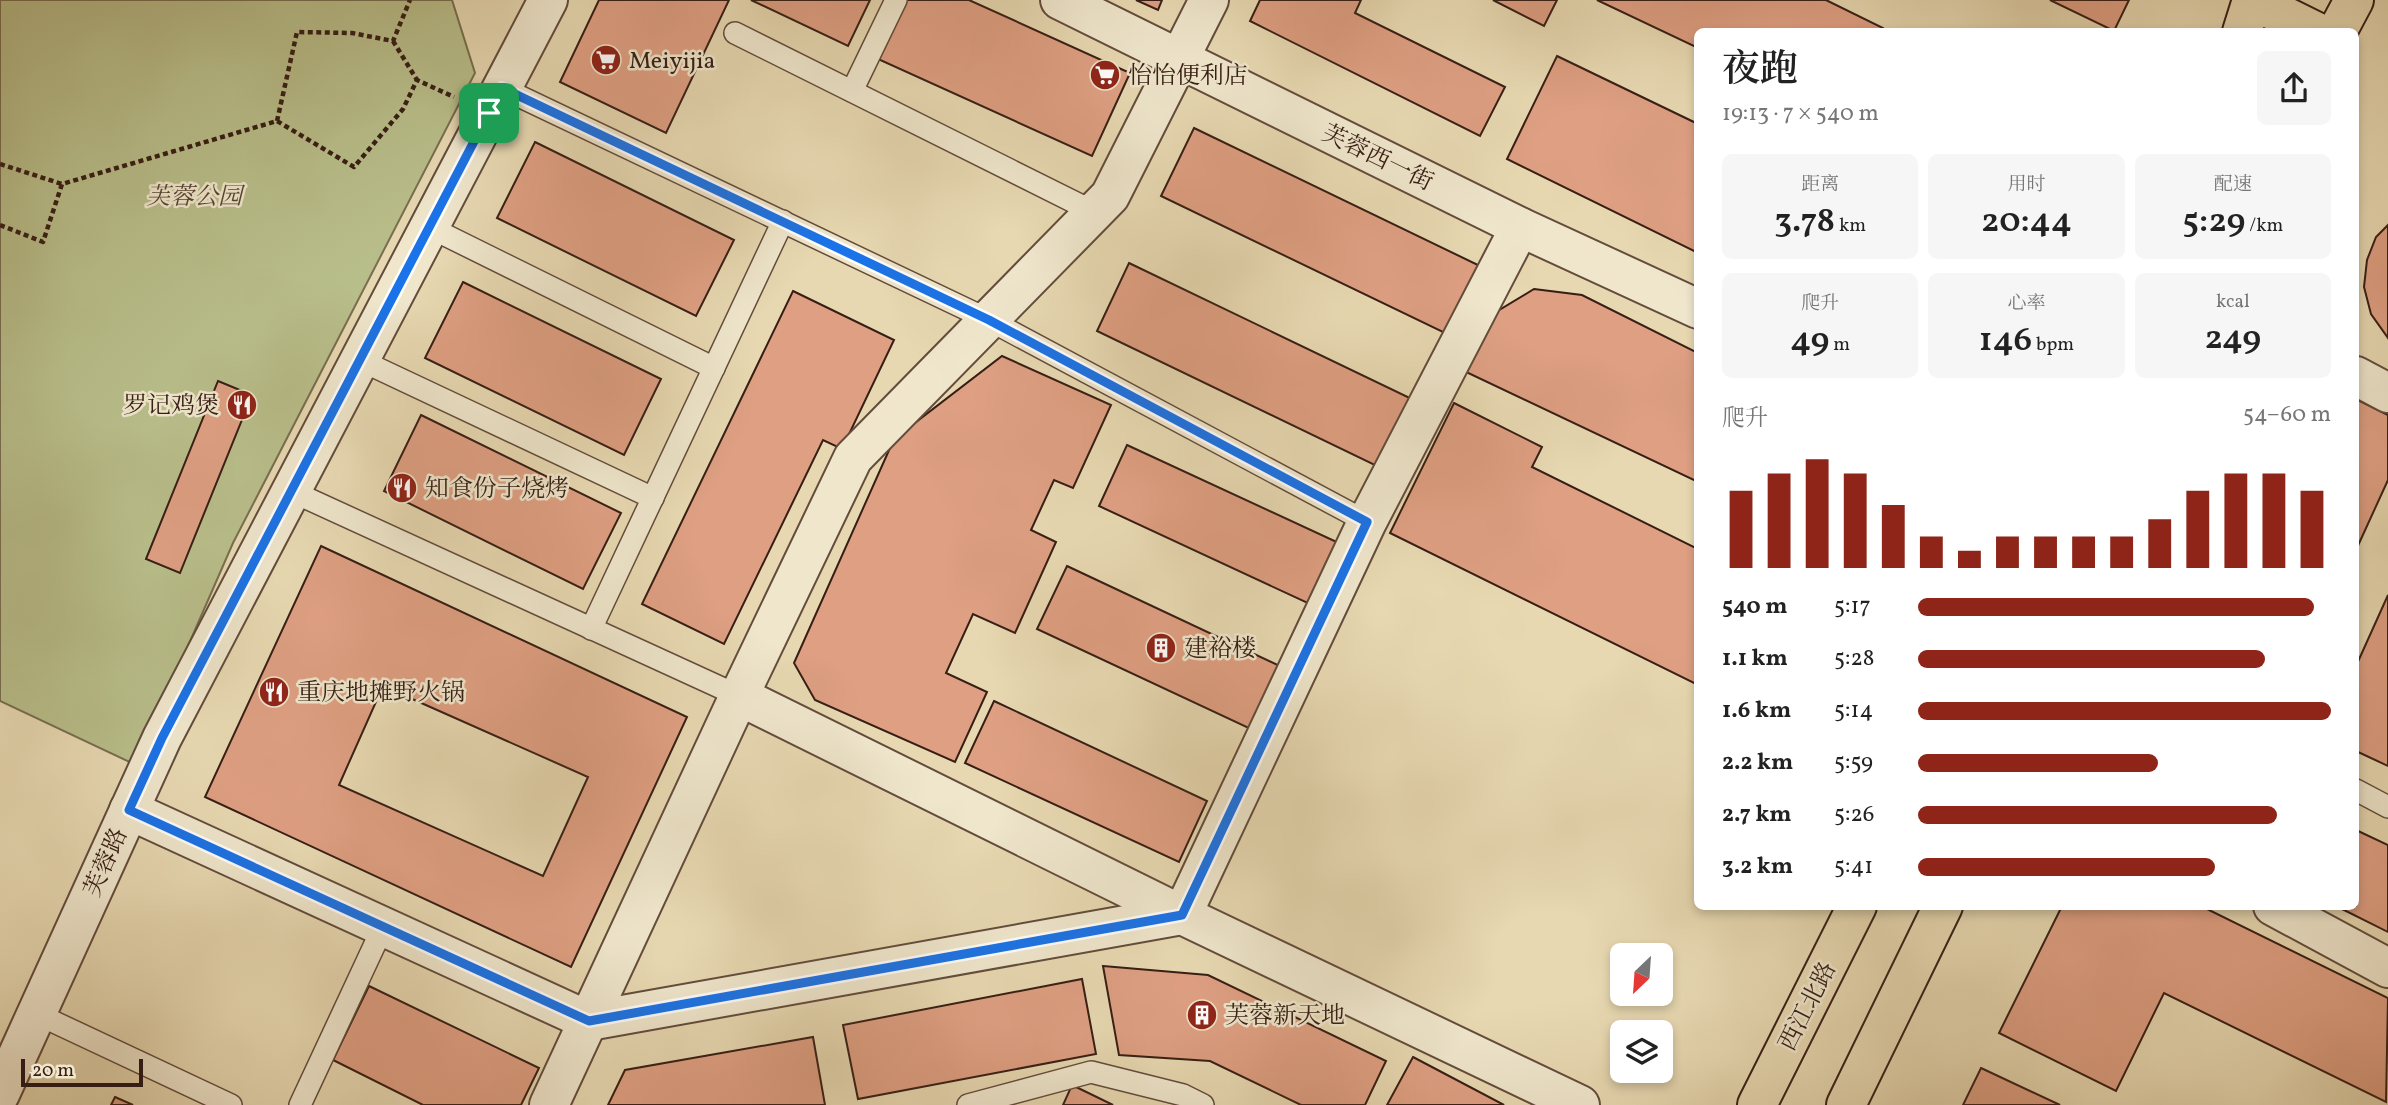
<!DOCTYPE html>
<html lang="zh">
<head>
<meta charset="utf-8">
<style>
  body { margin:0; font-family:Vollkorn,"Noto Serif SC",serif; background:#f6f6f6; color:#222; height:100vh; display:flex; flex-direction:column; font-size:26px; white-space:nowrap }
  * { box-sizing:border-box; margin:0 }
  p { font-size:23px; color:#767676 }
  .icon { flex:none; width:38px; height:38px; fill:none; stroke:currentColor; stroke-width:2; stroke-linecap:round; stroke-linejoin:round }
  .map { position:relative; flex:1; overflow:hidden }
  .details { position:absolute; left:1694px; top:28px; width:665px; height:882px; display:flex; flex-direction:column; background:#fff; border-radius:10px; box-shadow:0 4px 10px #0003 }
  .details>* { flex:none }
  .needle { width:46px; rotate:205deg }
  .controls { position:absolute; left:1610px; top:943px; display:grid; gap:14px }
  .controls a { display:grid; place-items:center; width:63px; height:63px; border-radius:10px; background:#fff; box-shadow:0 4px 10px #0003; font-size:35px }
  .scale { position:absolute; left:21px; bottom:18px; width:122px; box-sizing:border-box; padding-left:7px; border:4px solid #371e15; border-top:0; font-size:19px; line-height:24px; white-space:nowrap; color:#371e15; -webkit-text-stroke:5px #efe6cc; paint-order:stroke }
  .pin { position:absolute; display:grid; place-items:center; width:60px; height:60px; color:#fff; margin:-30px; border-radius:14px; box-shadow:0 4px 10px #0006 }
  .round { display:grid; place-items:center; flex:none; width:74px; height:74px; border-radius:10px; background:#f6f6f6 }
  .head { display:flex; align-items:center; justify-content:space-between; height:119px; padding:0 28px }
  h1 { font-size:38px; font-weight:600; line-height:52px }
  .stats { display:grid; grid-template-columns:repeat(3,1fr); gap:10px; height:119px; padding:7px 28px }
  .stats div { display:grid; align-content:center; border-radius:10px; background:#f6f6f6; text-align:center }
  .stats b { font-size:35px; font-weight:600 }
  .stats small { font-size:19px; font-weight:400 }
  .stats p { font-size:19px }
  .chart { height:196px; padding:14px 28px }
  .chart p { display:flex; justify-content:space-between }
  .chart svg { width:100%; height:126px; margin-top:7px; stroke:#8f2418; stroke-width:6 }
  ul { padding:0 28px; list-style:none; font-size:23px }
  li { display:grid; grid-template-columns:112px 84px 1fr; align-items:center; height:52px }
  li i { height:18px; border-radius:9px; background:#8f2418 }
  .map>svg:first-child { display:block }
  .green { fill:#b8be8a; stroke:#786e50; stroke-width:2 }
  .building { fill:#de9f82; stroke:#371e15; stroke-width:2; fill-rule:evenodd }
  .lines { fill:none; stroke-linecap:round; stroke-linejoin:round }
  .lane-casing { stroke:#634c3c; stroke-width:24 }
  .street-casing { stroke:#634c3c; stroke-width:42 }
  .primary-casing { stroke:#371e15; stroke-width:42 }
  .path { stroke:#371e15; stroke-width:4.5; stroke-dasharray:5 3.5; stroke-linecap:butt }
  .lane { stroke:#efe6cc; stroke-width:21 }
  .street { stroke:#efe6cc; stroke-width:38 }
  .primary { stroke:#e7d8b1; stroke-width:38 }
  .route-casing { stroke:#fff; stroke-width:14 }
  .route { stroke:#1a73e8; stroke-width:9 }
  .labels { text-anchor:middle; stroke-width:5; stroke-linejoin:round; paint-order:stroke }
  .poi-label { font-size:24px; fill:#371e15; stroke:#efe6cc; text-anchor:start }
  .street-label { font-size:24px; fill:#371e15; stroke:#efe6cc }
  .park-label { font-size:24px; font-style:italic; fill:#574632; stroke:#efe6cc }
</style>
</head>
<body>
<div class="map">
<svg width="2388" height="1105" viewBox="0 0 2388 1105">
  <rect width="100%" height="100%" fill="#e7d8b1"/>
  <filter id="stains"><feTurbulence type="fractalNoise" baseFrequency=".00286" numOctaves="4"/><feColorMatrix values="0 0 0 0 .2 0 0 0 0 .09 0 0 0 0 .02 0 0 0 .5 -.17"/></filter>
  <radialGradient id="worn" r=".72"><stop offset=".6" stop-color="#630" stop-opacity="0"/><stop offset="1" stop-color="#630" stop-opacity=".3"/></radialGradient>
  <polygon class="green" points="0,0 452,0 475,73 233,543 136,765 0,701"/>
  <g class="building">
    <polygon points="599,0 729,0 666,133 560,82"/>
    <polygon points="751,0 870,0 848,46"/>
    <polygon points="905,0 969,0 1130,73 1092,156 878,59"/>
    <polygon points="1136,0 1162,0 1158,10"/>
    <polygon points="1260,0 1361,0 1355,13 1505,87 1480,136 1250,21"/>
    <polygon points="1493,0 1557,0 1544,26"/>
    <polygon points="1597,0 1826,0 1883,28 1882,32 1698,32 1698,48"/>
    <polygon points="2050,0 2129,0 2114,31"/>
    <polygon points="1557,56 1698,124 1698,253 1507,159"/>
    <polygon points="1194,128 1480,266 1447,334 1161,196"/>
    <polygon points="535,142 734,240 696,316 497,218"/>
    <polygon points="2388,225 2388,338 2371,314 2364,287 2367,260 2376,237"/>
    <polygon points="1129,263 1416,401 1383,469 1097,331"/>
    <polygon points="463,282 661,379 624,455 425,358"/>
    <polygon points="1534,289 1582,295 1698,353 1698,482 1464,371 1491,315"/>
    <polygon points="793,291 894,340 842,449 823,440 724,644 642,604"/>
    <polygon points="1002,356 1111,405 1073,488 1054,480 1031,530 1056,542 1015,633 973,614 946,673 987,692 955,762 815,700 794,663 894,439"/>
    <polygon points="218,381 252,395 180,573 146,559"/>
    <polygon points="2356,399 2388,415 2388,480 2356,550"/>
    <polygon points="1454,403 1542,447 1532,467 1698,549 1698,685 1390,533"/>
    <polygon points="421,415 621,513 583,589 384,491"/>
    <polygon points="1127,445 1341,544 1312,605 1099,506"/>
    <path d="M321,546L687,717L571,967L205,797ZM383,686L588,777L543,876L339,785Z"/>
    <polygon points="1067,566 1284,668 1255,731 1037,629"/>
    <polygon points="2388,595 2388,766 2356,751 2356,666"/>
    <polygon points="994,701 1207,801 1179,862 965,763"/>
    <polygon points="2356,830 2388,845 2388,932 2336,906 2356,906"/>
    <polygon points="2062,906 2201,906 2388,998 2386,1102 2164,993 2116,1091 1999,1033"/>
    <polygon points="1103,966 1208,975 1386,1061 1365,1105 1301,1105 1210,1061 1119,1055"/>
    <polygon points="1082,979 1096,1054 858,1099 843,1025"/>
    <polygon points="369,986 539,1068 521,1105 423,1105 333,1060"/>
    <polygon points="813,1037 825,1105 608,1105 625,1070"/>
    <polygon points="1413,1057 1504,1105 1387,1105"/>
    <polygon points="1981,1068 2060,1105 1963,1105"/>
    <polygon points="1072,1085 1113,1105 1063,1105"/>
    <polygon points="115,1097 133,1105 111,1105"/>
  </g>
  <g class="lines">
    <g class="lane-casing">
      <g id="lane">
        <polyline points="735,33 1094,212"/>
        <polyline points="502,88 989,320 1367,522"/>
        <polyline points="852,91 896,0"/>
        <polyline points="429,227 714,368"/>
        <polyline points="360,360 653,498"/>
        <polyline points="291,491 739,696"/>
        <polyline points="591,629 783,221"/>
        <polyline points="2356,790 2388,807"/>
        <polyline points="37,1014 231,1105"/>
        <polyline points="300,1105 383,927"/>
        <polyline points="968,1105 1091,1072 1183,1095 1203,1105"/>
      </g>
    </g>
    <g class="street-casing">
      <g id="street">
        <polyline points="1060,0 1520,227 1698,309"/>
        <polyline points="2356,376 2388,393"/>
        <polyline points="739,696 1182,915 1580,1105"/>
        <polyline points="129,810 589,1021 1182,915 1367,522 1520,227"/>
        <polyline points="2273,906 2388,968"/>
        <polyline points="0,1094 162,738 548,0"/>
        <polyline points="549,1105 739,696 853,458 1110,196 1209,0"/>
      </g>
    </g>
    <g class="primary-casing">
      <g id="primary">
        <polyline points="2252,0 2317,32"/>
        <polyline points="2242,32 2252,0"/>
        <polyline points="2337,32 2354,0"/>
        <polyline points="1757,1105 1857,906"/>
        <polyline points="1846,1105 1943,906"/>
      </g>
    </g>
    <g class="path">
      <polyline points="393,41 417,80"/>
      <polyline points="277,121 297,32 352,33 393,41 410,0"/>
      <polyline points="0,164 62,184"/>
      <polyline points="0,225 43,242 62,184 277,121 354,167 403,109 417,80 454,97"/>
    </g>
    <use href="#lane" class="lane"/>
    <use href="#street" class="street"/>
    <use href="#primary" class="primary"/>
  </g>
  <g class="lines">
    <g class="route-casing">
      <polygon id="route" points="502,88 989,320 1367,522 1182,915 589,1021 129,810 162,738"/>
    </g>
    <use href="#route" class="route"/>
  </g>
  <defs>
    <g id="supermarket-disc" transform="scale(1.575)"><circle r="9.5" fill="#8f2418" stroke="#efe6cc"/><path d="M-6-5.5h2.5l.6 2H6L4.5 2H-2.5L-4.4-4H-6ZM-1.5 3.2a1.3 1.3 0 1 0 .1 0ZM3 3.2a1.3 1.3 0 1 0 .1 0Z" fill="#fff"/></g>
    <g id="restaurant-disc" transform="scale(1.575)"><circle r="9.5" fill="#8f2418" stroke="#efe6cc"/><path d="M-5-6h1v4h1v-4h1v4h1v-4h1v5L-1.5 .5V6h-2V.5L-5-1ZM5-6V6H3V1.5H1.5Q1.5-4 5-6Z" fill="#fff"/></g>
    <g id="building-disc" transform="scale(1.575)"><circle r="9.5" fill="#8f2418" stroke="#efe6cc"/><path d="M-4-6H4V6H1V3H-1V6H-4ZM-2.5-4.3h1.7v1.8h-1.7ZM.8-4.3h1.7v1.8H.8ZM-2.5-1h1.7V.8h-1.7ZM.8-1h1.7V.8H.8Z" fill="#fff"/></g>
  </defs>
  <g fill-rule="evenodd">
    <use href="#supermarket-disc" x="606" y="60"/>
    <use href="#supermarket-disc" x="1105" y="75"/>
    <use href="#restaurant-disc" x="242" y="405"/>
    <use href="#restaurant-disc" x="402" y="488"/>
    <use href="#building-disc" x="1161" y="648"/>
    <use href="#restaurant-disc" x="274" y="692"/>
    <use href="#building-disc" x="1202" y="1015"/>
  </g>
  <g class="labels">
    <g class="poi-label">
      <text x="629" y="68">Meiyijia</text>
      <text x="1128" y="83">怡怡便利店</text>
      <text x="219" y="413" text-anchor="end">罗记鸡煲</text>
      <text x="425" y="496">知食份子烧烤</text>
      <text x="1184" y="656">建裕楼</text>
      <text x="297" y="700">重庆地摊野火锅</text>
      <text x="1225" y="1023">芙蓉新天地</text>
    </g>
    <g class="street-label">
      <text transform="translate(1378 157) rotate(26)" y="8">芙蓉西一街</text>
      <text transform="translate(105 862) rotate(-66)" y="8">芙蓉路</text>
      <text transform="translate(1807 1006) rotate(-63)" y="8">西江北路</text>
    </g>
    <g class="park-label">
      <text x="194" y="204">芙蓉公园</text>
    </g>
  </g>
  <rect width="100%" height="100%" filter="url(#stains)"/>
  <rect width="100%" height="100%" fill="url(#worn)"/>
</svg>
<div class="controls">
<a><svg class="needle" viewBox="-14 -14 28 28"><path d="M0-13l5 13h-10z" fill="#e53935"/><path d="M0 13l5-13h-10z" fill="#767676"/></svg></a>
<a><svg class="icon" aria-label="layers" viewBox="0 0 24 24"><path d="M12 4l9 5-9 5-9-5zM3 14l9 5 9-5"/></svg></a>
</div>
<div class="scale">20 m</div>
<div class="pin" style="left:489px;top:113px;background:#1e9e55"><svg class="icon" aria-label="arrive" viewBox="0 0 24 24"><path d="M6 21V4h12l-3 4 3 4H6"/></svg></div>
<section class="details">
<div class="head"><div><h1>夜跑</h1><p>19:13 · 7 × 540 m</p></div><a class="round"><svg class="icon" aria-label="share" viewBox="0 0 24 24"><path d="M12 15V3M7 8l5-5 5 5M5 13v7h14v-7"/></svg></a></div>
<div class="stats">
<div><p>距离</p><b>3.78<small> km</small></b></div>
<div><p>用时</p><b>20:44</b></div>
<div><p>配速</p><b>5:29<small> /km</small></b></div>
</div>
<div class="stats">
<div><p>爬升</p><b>49<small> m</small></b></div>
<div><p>心率</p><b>146<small> bpm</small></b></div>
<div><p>kcal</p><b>249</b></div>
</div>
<div class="chart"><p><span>爬升</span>54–60 m</p>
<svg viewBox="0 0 160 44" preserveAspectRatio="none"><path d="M5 44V17M15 44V11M25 44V6M35 44V11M45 44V22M55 44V33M65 44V38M75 44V33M85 44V33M95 44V33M105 44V33M115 44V27M125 44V17M135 44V11M145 44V11M155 44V17"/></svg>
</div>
<ul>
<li><b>540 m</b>5:17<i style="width:96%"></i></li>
<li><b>1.1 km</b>5:28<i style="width:84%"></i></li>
<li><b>1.6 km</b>5:14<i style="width:100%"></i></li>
<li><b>2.2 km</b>5:59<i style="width:58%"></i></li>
<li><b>2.7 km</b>5:26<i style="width:87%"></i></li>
<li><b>3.2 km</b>5:41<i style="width:72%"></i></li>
</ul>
</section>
</div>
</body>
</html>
